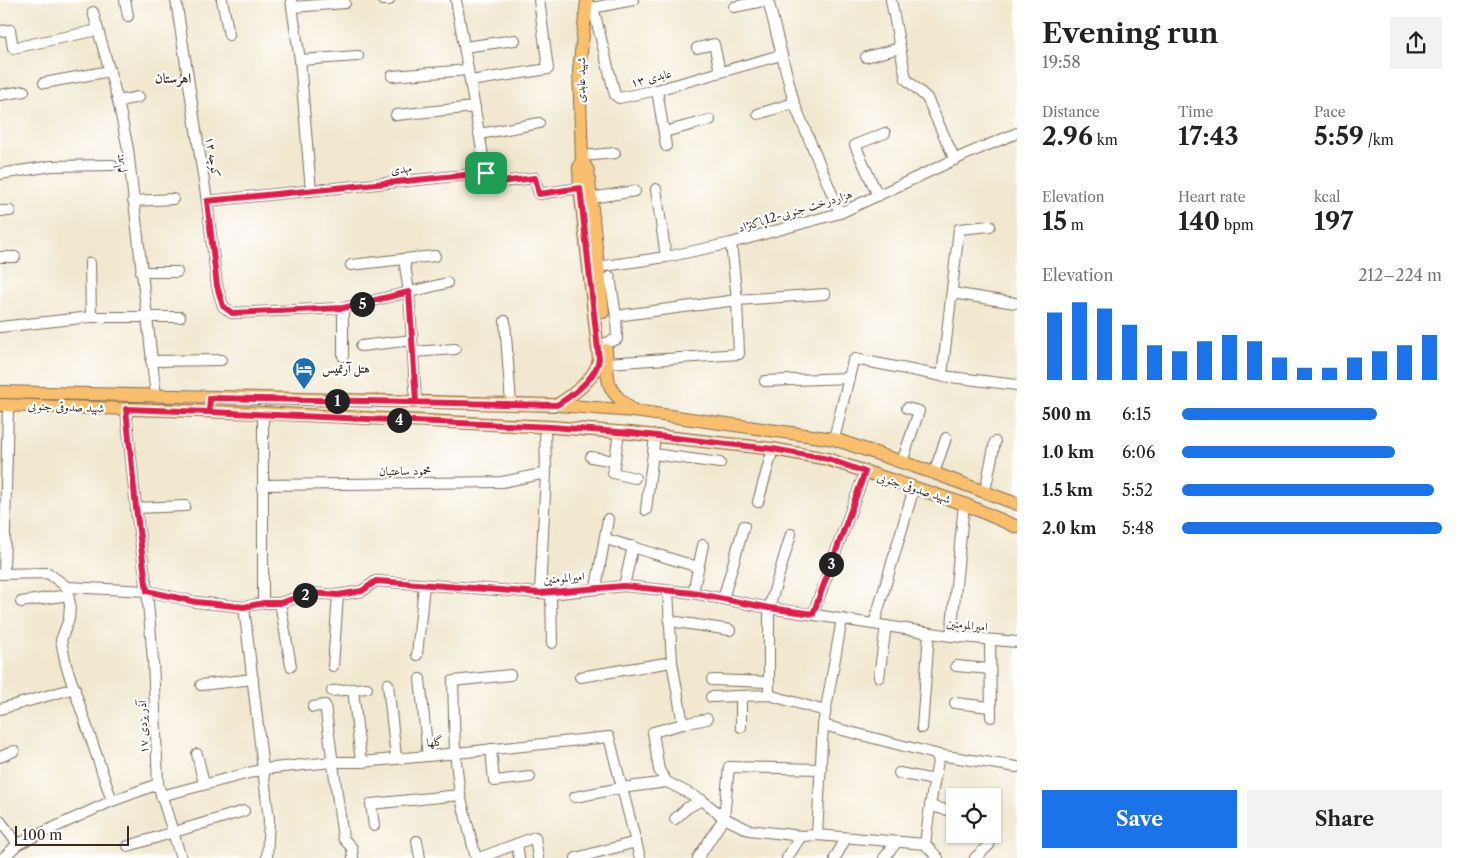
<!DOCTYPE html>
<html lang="en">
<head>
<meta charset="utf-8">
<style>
  body { margin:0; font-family:"Libre Caslon Text",Amiri,serif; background:#f2f2f2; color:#222; height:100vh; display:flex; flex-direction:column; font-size:19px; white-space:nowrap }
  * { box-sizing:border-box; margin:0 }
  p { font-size:16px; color:#767676 }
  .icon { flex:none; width:28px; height:28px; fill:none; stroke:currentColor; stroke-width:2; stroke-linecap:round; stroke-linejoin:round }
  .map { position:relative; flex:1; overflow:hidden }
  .details { display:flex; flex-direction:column; background:#fff; width:450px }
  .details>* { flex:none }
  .fabs { position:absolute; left:946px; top:788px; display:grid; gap:10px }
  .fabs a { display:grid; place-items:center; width:55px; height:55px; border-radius:0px; background:#fff; box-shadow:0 1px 4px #0004; font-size:25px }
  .scale { position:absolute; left:15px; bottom:12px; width:114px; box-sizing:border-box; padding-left:5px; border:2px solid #3b2a1e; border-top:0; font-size:14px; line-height:18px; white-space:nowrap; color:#3b2a1e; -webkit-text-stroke:4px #fff; paint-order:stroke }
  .pin { position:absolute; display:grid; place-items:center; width:42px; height:42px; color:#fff; margin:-21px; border-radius:10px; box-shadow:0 2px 8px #0006 }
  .km { position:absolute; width:25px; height:25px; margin:-12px; border-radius:50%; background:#222; color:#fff; font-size:14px; line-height:25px; text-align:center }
  .round { display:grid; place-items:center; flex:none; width:52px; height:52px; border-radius:0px; background:#f2f2f2 }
  .summary { display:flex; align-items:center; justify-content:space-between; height:85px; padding:0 25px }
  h1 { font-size:28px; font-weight:700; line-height:38px }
  .stats { display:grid; grid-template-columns:repeat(3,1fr); gap:8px; height:85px; padding:5px 25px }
  .stats div { display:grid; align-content:center }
  .stats b { font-size:25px; font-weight:700 }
  .stats small { font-size:14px; font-weight:400 }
  .stats p { font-size:14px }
  .chart { height:140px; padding:10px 25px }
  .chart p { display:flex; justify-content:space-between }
  .chart svg { width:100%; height:90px; margin-top:5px; stroke:#1a73e8; stroke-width:6 }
  .primary-button { display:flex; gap:10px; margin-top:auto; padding:10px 25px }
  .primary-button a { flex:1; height:58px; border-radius:0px; background:#1a73e8; color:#fff; font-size:20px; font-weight:700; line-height:58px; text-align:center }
  .primary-button a+a { background:#f2f2f2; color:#222 }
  ul { padding:0 25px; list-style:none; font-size:16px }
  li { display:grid; grid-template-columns:80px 60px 1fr; align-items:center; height:38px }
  li i { height:12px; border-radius:6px; background:#1a73e8 }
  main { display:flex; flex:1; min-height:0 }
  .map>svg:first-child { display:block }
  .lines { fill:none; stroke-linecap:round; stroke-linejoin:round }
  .minor-casing { stroke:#7b6c5c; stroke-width:12 }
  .major-casing { stroke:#7b6c5c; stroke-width:14 }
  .minor { stroke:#fff; stroke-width:10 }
  .major { stroke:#f9bf6d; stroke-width:12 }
  .route-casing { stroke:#fff; stroke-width:10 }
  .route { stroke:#e11d48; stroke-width:6 }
  .labels { text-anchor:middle; stroke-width:4.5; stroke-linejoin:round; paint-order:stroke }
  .street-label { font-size:12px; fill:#3b2a1e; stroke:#fff }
  .poi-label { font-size:12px; font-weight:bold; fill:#3b2a1e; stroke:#fff; text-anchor:start }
  .neighbourhood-label { font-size:14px; font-weight:bold; fill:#3b2a1e; stroke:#fff }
</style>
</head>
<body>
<main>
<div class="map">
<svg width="1017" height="858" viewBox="0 0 1017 858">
  <rect width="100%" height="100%" fill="#fff"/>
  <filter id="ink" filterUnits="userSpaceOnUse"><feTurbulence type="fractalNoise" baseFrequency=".02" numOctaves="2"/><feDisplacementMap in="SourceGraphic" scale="10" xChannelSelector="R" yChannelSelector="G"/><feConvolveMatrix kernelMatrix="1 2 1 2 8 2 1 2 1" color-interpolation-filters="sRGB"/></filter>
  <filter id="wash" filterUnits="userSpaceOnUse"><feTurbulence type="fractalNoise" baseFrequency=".0096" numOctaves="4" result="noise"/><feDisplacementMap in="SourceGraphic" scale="20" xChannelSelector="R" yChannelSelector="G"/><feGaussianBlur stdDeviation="1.12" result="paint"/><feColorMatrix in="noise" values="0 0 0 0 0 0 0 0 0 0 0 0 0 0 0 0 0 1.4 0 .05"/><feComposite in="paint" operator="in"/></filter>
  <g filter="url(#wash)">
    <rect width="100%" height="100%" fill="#f1e8cf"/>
  </g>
  <g filter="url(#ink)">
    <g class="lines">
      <g class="minor-casing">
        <g id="minor">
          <polyline points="125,0 128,16"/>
          <polyline points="176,0 207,201 217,286 223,306 232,313 343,308 447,283"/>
          <polyline points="222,0 229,35"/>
          <polyline points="291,0 300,60 311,191"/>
          <polyline points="383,0 389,0"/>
          <polyline points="456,0 486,173 492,183 535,178 539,194 580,188"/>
          <polyline points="768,0 794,103 840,213"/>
          <polyline points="891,0 906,79 927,98 955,160"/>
          <polyline points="293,7 345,3"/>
          <polyline points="593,7 615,95 619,98 657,90 781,55"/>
          <polyline points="734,7 768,0"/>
          <polyline points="587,9 633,0"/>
          <polyline points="93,12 118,101 128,149 156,396"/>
          <polyline points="0,31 10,30 13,48 98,30"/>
          <polyline points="464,47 515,40"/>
          <polyline points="697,48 714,44 720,72"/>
          <polyline points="866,57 900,48"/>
          <polyline points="300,60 358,56"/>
          <polyline points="392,76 468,70"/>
          <polyline points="470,81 548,69 539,0"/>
          <polyline points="44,83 110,71"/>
          <polyline points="657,90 666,146"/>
          <polyline points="0,95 24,91"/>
          <polyline points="118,101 139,97"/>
          <polyline points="758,114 794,103"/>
          <polyline points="396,115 475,107"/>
          <polyline points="664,132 710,120"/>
          <polyline points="480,134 539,123"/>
          <polyline points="582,156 615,153"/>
          <polyline points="0,174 52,166 112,165"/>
          <polyline points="656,189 666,257"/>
          <polyline points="878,196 855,145 885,133"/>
          <polyline points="591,198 635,191"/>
          <polyline points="133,201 173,199"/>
          <polyline points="207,201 486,173"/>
          <polyline points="0,211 10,211"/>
          <polyline points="0,257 15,257"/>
          <polyline points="90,263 91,317"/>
          <polyline points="351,265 404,259"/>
          <polyline points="591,268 666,257 731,243 840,213 969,153 1017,133"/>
          <polyline points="141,272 177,272"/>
          <polyline points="610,277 616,316"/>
          <polyline points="952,293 1015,303"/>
          <polyline points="343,308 343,356"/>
          <polyline points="505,321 511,404"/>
          <polyline points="0,327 91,317 180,317"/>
          <polyline points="606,343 617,339 616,316 737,300 731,243"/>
          <polyline points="361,346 412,340"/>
          <polyline points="413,352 455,349"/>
          <polyline points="151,361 221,360"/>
          <polyline points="607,363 739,354 737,300 825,294"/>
          <polyline points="942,376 959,229 990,226"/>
          <polyline points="765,381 849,378"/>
          <polyline points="416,402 409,292 404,259 435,256"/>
          <polyline points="126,409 136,508 147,591 153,660 158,784 181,858"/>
          <polyline points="263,413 263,603"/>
          <polyline points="619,432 613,473 635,478"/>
          <polyline points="834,439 853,361 855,359 942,376 1017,385"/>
          <polyline points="653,454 720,463"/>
          <polyline points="591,457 614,461"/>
          <polyline points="902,462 919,411 907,408"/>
          <polyline points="934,473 946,438"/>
          <polyline points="264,485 502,482 546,473"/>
          <polyline points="985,491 995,442"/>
          <polyline points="758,502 773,449"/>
          <polyline points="136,508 185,506"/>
          <polyline points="646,510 655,436"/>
          <polyline points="606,539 698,567"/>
          <polyline points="4,573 8,405"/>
          <polyline points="0,574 48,573 67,587 147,591 196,602 244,607 263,603 280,603 310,593 338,595 362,591 376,581 540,593 551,594 624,586 693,593 769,608 951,636 1017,642"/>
          <polyline points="624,586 633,546"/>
          <polyline points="67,587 70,605 69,619 61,640 66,665 112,801"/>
          <polyline points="596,588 608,519"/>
          <polyline points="668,591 672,662 683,724"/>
          <polyline points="540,593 546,473 545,427"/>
          <polyline points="693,593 703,545"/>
          <polyline points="551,594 552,643"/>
          <polyline points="723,599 744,526"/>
          <polyline points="21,602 68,595"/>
          <polyline points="280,603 291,666"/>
          <polyline points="244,607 269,820 267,858"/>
          <polyline points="813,614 865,472"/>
          <polyline points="670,621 730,630"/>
          <polyline points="874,624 914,488"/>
          <polyline points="951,636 964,504"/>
          <polyline points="990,640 991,717"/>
          <polyline points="417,655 424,585"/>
          <polyline points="333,666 338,595"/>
          <polyline points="956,666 990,669"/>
          <polyline points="580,677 672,662"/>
          <polyline points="879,677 886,626"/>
          <polyline points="420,679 428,756"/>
          <polyline points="712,680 769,682"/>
          <polyline points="388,684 396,757"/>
          <polyline points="201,685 253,679"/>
          <polyline points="353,689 361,762"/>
          <polyline points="332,691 367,688"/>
          <polyline points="769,695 769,608 791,534"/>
          <polyline points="711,697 769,695 825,711"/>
          <polyline points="955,703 990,707"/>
          <polyline points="313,707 325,705 343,838 352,848 353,858"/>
          <polyline points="0,709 75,688"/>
          <polyline points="707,719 683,724 653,732 659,770 667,782 702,800 724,818 749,830 801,836 817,835 925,844 938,858"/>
          <polyline points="823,725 939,755 1017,767"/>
          <polyline points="741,727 741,697"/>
          <polyline points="922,728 929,633"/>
          <polyline points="491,749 494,781 530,777"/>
          <polyline points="197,754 204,784"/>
          <polyline points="0,757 14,751"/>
          <polyline points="899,773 934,780"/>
          <polyline points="161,796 264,769 332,762 361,762 428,756 609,737 640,858"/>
          <polyline points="575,797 621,788 667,782"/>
          <polyline points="930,806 955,812"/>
          <polyline points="675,819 687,808 702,800"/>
          <polyline points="0,821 18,844 3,858"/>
          <polyline points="374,826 371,804 460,795"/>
          <polyline points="817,835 823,725 842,619"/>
          <polyline points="417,841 420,858"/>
          <polyline points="18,844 112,801 158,784"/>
          <polyline points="517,844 519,858"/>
          <polyline points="925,844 930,806 939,755"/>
          <polyline points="128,846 244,811"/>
          <polyline points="476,858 460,795 455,752 453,681 510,675"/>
          <polyline points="479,858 535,837 538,858"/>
          <polyline points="576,858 636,842"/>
          <polyline points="698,858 724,818 729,767 821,769"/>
          <polyline points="787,858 801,836"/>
          <polyline points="835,858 846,838"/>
          <polyline points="884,858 897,842"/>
          <polyline points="975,858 989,845"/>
        </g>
      </g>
      <g class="major-casing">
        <g id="major">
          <polyline points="583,162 588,171 603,312"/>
          <path d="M606,350C608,384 605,390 634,411"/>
          <polyline points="0,392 557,405 634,411 834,439 934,473 1017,504"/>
          <polyline points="0,405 263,413 552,427 631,433 773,449 827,459 964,504 1017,527"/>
          <path d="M557,405C573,395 596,378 599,359L580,188L579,168L582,159L579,70L587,0"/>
        </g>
      </g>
      <use href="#minor" class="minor"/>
      <use href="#major" class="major"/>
    </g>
  </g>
  <g class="lines" filter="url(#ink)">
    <g class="route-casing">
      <path id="route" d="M486,173L492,183L535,178L539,194L580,188L599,359C596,378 573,395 557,405C442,402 326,400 210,398L209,412L126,409L136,508L147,591L196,602L244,607L264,603H280L310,593L338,595L362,591L376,581L540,593L624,586L693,593L769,608L813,614L865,472L828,459L773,449L631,433L552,427L209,412L210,398L416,402L409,292L343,308L232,313L223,306L217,286L207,201L486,173"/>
    </g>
    <use href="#route" class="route"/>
  </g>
  <defs>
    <g id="hotel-pin" transform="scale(1.25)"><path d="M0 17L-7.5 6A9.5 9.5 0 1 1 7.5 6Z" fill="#1f6fb2" stroke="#fff"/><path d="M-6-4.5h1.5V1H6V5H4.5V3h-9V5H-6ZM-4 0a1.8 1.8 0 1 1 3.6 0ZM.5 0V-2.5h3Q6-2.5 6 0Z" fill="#fff"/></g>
  </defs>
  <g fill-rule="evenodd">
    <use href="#hotel-pin" x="304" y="369"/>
  </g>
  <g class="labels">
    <g class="street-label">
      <text transform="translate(651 78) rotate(-14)" y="4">عابدی ۱۳</text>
      <text transform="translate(581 80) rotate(-89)" y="4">شهید عابدی</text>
      <text transform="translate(213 157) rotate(81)" y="4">کوچه ۱۲</text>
      <text transform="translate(117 164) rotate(-97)" y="4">بهرام</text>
      <text transform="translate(401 169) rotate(-6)" y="4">مهدی</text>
      <text transform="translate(795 211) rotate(-17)" y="4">هزاردرخت جنوبی-12پاکنژاد</text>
      <text transform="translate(66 407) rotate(2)" y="4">شهید صدوقی جنوبی</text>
      <text transform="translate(405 471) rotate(-1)" y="4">محمود ساعتیان</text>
      <text transform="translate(914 488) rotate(18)" y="4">شهید صدوقی جنوبی</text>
      <text transform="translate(564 578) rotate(-5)" y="4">امیرالمومنین</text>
      <text transform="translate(967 625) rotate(6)" y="4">امیرالمومنین</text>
      <text transform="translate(143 727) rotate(-92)" y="4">آذر یزدی ۱۷</text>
      <text transform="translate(435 742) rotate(-6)" y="4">گلها</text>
    </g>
    <g class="poi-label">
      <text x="322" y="373">هتل آرتمیس</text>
    </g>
    <g class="neighbourhood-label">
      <text x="173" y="83">اهرستان</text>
    </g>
  </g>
</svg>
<div class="fabs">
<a><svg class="icon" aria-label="locate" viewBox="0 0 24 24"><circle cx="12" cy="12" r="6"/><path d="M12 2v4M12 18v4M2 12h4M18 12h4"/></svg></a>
</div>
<div class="scale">100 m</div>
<div class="pin" style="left:486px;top:173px;background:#1e9e55"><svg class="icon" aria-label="arrive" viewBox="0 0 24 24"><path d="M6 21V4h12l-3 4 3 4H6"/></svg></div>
<b class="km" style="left:337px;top:401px">1</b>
<b class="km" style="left:305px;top:595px">2</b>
<b class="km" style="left:831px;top:564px">3</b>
<b class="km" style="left:399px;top:420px">4</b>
<b class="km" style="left:362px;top:304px">5</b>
</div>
<section class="details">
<div class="summary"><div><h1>Evening run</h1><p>19:58</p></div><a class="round"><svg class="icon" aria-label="share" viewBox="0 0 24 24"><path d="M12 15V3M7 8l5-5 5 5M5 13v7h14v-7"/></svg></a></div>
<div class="stats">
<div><p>Distance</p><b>2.96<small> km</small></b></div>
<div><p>Time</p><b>17:43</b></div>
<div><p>Pace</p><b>5:59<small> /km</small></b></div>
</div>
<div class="stats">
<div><p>Elevation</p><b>15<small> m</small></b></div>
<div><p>Heart rate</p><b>140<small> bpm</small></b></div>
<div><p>kcal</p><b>197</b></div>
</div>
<div class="chart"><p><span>Elevation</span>212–224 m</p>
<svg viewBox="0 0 160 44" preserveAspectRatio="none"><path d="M5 44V11M15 44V6M25 44V9M35 44V17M45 44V27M55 44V30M65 44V25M75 44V22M85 44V25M95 44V33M105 44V38M115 44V38M125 44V33M135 44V30M145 44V27M155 44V22"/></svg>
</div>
<ul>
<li><b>500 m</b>6:15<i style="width:75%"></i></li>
<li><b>1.0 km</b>6:06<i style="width:82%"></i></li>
<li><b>1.5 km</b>5:52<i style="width:97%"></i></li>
<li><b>2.0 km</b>5:48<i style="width:100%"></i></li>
</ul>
<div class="primary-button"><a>Save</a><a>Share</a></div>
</section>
</main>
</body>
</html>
